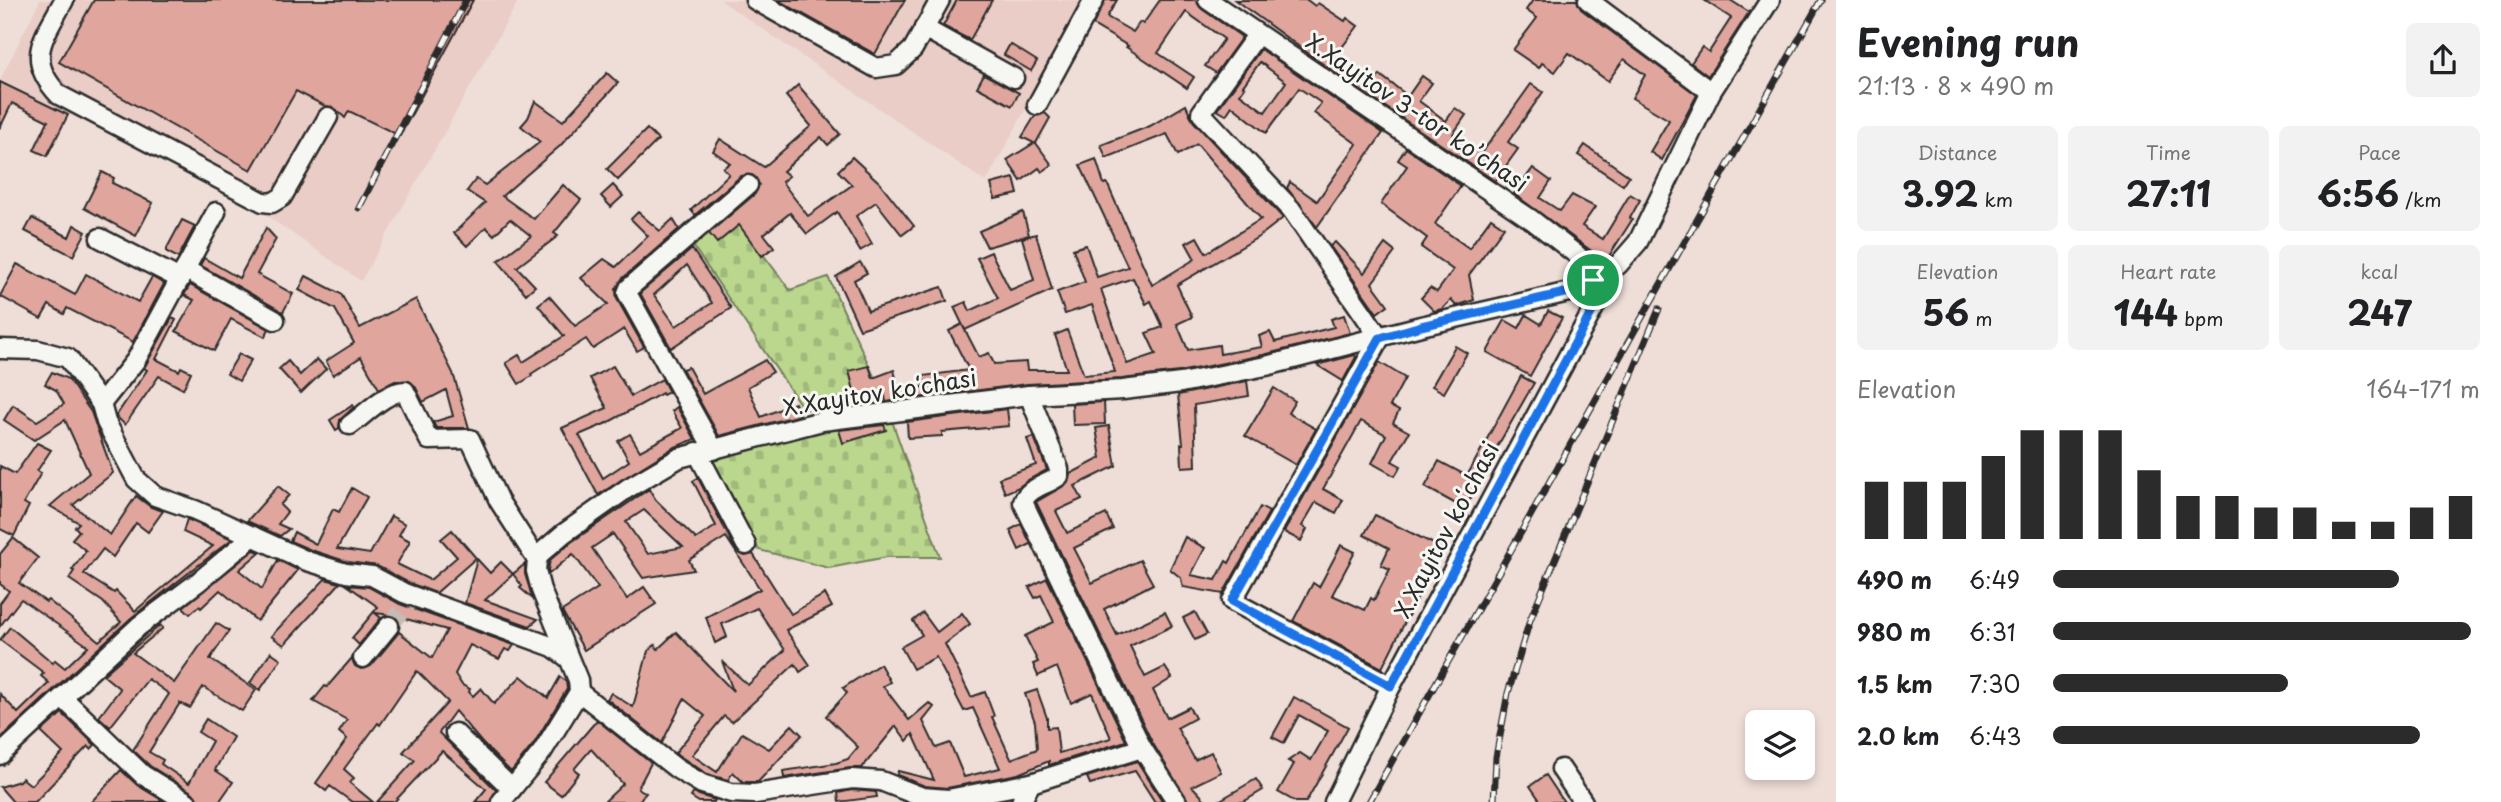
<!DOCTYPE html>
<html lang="en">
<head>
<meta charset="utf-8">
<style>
  body { margin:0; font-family:"Playpen Sans",sans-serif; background:#f2f2f2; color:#202124; height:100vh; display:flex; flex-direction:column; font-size:26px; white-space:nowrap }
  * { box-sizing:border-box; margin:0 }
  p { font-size:23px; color:#757577 }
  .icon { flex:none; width:38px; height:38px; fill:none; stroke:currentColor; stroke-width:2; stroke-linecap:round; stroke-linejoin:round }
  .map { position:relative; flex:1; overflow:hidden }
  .sheet { display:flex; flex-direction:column; background:#fff; width:665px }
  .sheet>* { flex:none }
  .fabs { position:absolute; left:1745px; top:710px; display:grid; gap:14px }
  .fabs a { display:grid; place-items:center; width:70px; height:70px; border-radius:10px; background:#fff; box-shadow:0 4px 10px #0003; font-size:35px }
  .pin { position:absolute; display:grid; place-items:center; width:60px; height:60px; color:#fff; margin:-30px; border:4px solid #fff; border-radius:50%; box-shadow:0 2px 7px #0007 }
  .round { display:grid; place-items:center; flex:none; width:74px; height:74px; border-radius:10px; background:#f2f2f2 }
  .summary { display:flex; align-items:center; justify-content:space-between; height:119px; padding:0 21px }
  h1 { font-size:38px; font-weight:700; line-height:52px }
  .stats { display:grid; grid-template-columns:repeat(3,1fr); gap:10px; height:119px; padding:7px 21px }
  .stats div { display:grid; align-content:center; border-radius:10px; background:#f2f2f2; text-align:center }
  .stats b { font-size:35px; font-weight:700 }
  .stats small { font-size:19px; font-weight:400 }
  .stats p { font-size:19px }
  .chart { height:196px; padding:14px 21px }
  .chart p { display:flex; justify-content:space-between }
  .chart svg { width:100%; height:126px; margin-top:7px; stroke:#2b2b2b; stroke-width:6 }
  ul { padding:0 21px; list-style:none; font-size:23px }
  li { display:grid; grid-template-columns:112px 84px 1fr; align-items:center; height:52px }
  li i { height:18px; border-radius:9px; background:#2b2b2b }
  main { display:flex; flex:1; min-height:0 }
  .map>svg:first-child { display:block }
  .built { fill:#eacdc6 }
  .cemetery { fill:url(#cemetery-stones); stroke:#73815c; stroke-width:2 }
  .building { fill:#e0a69d; stroke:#2b2b2b; stroke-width:2; fill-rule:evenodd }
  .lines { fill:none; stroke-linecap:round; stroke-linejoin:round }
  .minor-tunnel { stroke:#c8bab5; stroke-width:18; stroke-dasharray:18 9; stroke-linecap:butt }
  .minor-casing { stroke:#2b2b2b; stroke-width:23 }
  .minor { stroke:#f6f6f2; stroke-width:18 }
  .rail-casing { stroke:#2b2b2b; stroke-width:7 }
  .rail { stroke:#f6f6f2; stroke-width:4.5; stroke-dasharray:13; stroke-linecap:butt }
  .route-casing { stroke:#fff; stroke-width:14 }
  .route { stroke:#1a73e8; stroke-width:9 }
  .labels { text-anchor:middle; stroke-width:6; stroke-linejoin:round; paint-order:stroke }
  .street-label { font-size:23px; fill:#2b2b2b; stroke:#f6f6f2 }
</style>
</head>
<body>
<main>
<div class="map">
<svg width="1836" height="802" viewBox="0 0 1836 802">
  <defs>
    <pattern id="cemetery-stones" width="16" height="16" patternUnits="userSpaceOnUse" patternTransform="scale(1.75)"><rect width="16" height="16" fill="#bbd78e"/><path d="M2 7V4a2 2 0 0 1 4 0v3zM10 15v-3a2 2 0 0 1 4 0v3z" fill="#a1b97b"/></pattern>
  </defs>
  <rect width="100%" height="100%" fill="#efded8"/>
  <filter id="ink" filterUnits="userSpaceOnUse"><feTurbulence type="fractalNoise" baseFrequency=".0143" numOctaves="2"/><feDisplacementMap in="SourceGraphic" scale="14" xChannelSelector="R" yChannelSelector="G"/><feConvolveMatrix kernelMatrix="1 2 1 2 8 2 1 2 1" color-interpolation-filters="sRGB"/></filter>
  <g filter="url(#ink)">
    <g class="built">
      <polygon points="40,0 519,0 361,281 247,202 0,80"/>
      <polygon points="720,0 1085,0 986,182"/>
    </g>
    <g class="cemetery">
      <polygon points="728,208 790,290 828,277 878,385 804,410 691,243"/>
      <polygon points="892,421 940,557 887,557 829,568 759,550 708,460 777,443 831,425"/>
    </g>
    <g class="building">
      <polygon points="94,0 473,0 400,136 349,111 345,118 333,107 325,106 296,91 251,170 59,62"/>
      <polygon points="778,0 905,0 875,54"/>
      <polygon points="957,0 992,0 970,40 943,26"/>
      <polygon points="1105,0 1117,0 1107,17 1133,32 1140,22 1143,24 1160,0 1195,0 1202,9 1242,37 1216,73 1205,66 1224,39 1186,12 1158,53 1194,77 1187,88 1126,47 1128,46 1093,25"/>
      <polygon points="1235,0 1307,0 1315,6 1318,3 1345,21 1347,18 1358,26 1327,67"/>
      <polygon points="1533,0 1577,0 1581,9 1697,95 1662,160 1650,152 1669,120 1632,98 1645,75 1624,59 1608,81 1569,53 1555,72 1542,63 1539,68 1513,50 1537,18 1526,10"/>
      <polygon points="1704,0 1730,0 1749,12 1708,76 1691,63 1702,47 1709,52 1731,18"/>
      <polygon points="1010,44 1037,61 1031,71 1004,55"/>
      <path d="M1261,49L1383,133L1317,227L1287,188L1290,182L1317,201L1357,144L1314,113L1321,103L1299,88L1266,133L1232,106L1226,115L1217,110ZM1260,62L1286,82L1265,112L1240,94L1245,87L1243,86Z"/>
      <polygon points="1335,60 1372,86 1380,75 1408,96 1422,76 1432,83 1419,101 1446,121 1455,108 1466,115 1453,134 1481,154 1531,84 1543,92 1508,142 1518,149 1495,181 1329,69"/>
      <polygon points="607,73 618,83 560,146 502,196 534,219 563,185 581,200 554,233 558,236 517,267 535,286 526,294 498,261 531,236 510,219 494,235 486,227 467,246 454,233 485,203 467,191 476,179 485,185 540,142 521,126 528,118 535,101 563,121"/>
      <polygon points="984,74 1019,93 1012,106 977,87"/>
      <polygon points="0,82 68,115 47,156 34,150 48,121 12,103 0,128"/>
      <polygon points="798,85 840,134 828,145 821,137 783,171 789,176 782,182 808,216 852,185 838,171 852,157 880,183 914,226 902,235 876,202 856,216 872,244 860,251 837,212 807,234 790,213 764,234 774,247 762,256 739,225 717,243 709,233 755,194 759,184 752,175 741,176 695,215 691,210 729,174 723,168 730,163 713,151 720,139 764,167 811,126 786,96"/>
      <path d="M1186,105L1193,121L1283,218L1260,236L1177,285L1192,317L1177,324L1188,350L1219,345L1220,354L1262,347L1259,336L1270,332L1275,342L1334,327L1331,319L1344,315L1350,333L1263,355L1179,372L1122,379L1028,384L886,402L884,391L856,398L849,371L869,366L873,378L894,370L899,390L924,387L923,376L969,370L949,331L962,324L979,357L989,353L994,364L1026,362L1027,370H1067L1055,335L1067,330L1084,375L1115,372L1092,305L1065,314L1057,292L1085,282L1073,249L1086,245L1097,277L1128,267L1080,165L1096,159L1104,184L1107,183L1152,285L1195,259L1186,243L1197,237L1206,253L1261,219L1197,144L1178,155L1167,134L1106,158L1101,145L1150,126ZM1133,278L1146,304L1151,301L1163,327L1146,333L1156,354L1127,364L1101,289Z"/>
      <polygon points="1045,113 1050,118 1036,143 1052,165 1042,172 1039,168 1021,181 1007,160 1034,143 1022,137 1035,116"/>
      <polygon points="647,129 658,140 618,180 607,169"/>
      <polygon points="1585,145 1629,176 1623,185 1578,155"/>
      <polygon points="1406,148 1461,186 1435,224 1469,248 1491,218 1504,227 1469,275 1474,300 1456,306 1451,300 1442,309 1434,311 1421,298 1430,288 1437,292 1453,270 1421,247 1427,238 1381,204 1407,166 1398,160"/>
      <polygon points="1533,168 1551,181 1540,198 1560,211 1572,195 1595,207 1582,226 1603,239 1630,194 1640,200 1630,218 1632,220 1609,256 1601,258 1514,194"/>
      <polygon points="102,172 114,178 112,183 153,203 136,236 84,208"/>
      <polygon points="1014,178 1018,194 995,199 991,184"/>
      <polygon points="613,185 623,196 611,207 601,196"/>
      <polygon points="638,212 660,231 673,219 679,229 622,279 616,289 617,299 644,347 637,351 624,329 593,349 586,339 531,374 532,376 519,384 506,363 519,355 523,362 564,336 538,305 549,296 575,326 608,304 581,278 604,259 616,267 648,236 631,219"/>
      <polygon points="1023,212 1029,235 987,247 979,231"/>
      <polygon points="32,218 69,237 74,225 86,232 73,256 25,231"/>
      <polygon points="182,220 195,226 178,258 167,252 167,248"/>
      <polygon points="266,228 276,239 257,274 293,294 283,312 200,265 204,258 239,278"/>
      <polygon points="1036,234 1052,290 965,330 954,307 966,302 970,311 998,298 977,258 991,252 1010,290 1034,280 1022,238"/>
      <polygon points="1335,242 1364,273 1385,244 1395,252 1372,283 1388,305 1377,313 1330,246"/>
      <path d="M692,249L731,308L671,348L640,293ZM687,265L712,303L676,326L654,295Z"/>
      <polygon points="860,262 867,273 854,280 868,311 942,287 947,301 860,329 836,277"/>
      <polygon points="17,264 75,295 86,274 138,302 152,277 164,284 133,342 67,308 64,314 49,305 41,319 0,296"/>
      <polygon points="306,276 341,294 360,328 416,299 453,373 469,428 436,428 433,422 453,416 446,390 423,402 415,386 409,381 395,381 379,389 361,357 333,375 326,361 354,343 335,309 299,290"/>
      <polygon points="190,285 269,329 265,337 231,319 214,351 176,331 194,300 184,295"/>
      <polygon points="1548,311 1562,318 1530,376 1487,352 1505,320 1519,328 1526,315 1541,324"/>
      <polygon points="172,318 176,320 156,359 179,371 181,367 191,372 183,389 159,376 125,425 116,416 147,370 144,368"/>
      <polygon points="1455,346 1467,353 1444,393 1432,386"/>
      <polygon points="239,354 251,360 239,381 227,374"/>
      <polygon points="1355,355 1356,357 1343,381 1317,365"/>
      <polygon points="317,359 326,369 301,393 279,369 288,361 300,375"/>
      <polygon points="765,360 773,372 748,387 761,417 795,403 800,415 719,436 682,369 688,367 703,394"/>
      <polygon points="1379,362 1405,378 1390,406 1399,411 1393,423 1409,432 1392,461 1401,466 1395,476 1372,463 1386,435 1361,421 1323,489 1343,500 1336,513 1316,502 1302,526 1307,529 1301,541 1284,532"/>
      <polygon points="613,366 631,396 662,379 669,392 663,395 662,393 607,423 579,435 603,478 629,461 618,441 630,434 640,451 682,428 672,411 677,407 695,439 673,448 598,495 562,428 607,408 590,378"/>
      <polygon points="52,372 68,379 91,412 113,473 73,505 110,535 136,496 151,507 163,511 148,532 136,523 113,557 103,549 84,574 114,593 116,591 135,611 213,546 183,532 187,519 232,539 131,618 0,739 0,694 18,713 49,683 41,676 44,673 0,640 10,627 53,663 55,660 65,668 88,646 21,599 0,626 0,603 9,591 0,584 0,554 13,538 38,558 19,583 46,602 48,600 99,641 121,622 103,602 69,579 74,571 72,570 86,551 72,539 79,531 75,527 79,523 50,506 89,473 65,420 34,440 4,420 13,405 37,421 64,404 56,390 45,384"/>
      <polygon points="1521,376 1534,383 1486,466 1465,509 1425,487 1439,461 1467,476"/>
      <polygon points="1247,381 1249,396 1194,405 1196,466 1182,467 1181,444 1183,444 1178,395"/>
      <polygon points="1274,388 1295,401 1288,413 1316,429 1296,465 1245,436"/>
      <polygon points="1104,402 1105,424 1073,425 1072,404"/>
      <polygon points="353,405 354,407 340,420 339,428 336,430 330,420"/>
      <polygon points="1007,409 1009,426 942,432 942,436 908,438 907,422"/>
      <polygon points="884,425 886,430 843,443 839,430"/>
      <polygon points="1109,426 1116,466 1075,486 1082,499 1056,511 1067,533 1106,514 1113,529 1074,548 1092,583 1140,560 1153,584 1104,609 1117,635 1165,612 1172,626 1130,646 1145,677 1165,667 1172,678 1153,690 1167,718 1189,707 1195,718 1177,728 1195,760 1211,752 1221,772 1192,786 1207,802 1188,802 1152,742 1036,502 1065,485 1070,474 1101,458 1096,428"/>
      <polygon points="1034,437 1047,470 1028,480 1019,487 1005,493 999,478 1036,465 1027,439"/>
      <polygon points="37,443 51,450 37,471 41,473 24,503 29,506 14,536 0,529 0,466 15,474"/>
      <path d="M698,478L736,550L745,556L753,554L791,614L825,594L832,607L786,630L810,665L800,672L795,664L732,722L724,716L692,755L717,772L742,733L769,749L792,725L802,735L758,782H743L733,772L728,780L707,774L675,753L705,716L684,699L662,743L607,699L611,693L633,707L648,651L655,645L658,649L676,632L733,691L722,661L748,685L785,650L757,608L722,624L727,637L715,643L706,617L760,589L726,537L689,560L694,570L643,578L613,534L592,548L627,599L644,587L656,604L584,650L562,611L598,588L573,554L549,574L548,570L550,560L570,543L649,489L656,500L696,539L716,526L693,481ZM644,510L683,547L648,554L626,522Z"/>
      <polygon points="278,486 289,495 280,505 287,512 278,524 289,529 280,536 247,521"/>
      <polygon points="352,488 367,497 337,549 370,554 391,516 405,524 399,535 410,541 397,564 430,580 457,557 441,539 452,530 476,558 436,593 409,583 377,566 348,562 311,550 290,541 294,532 316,544 333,509 339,512"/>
      <polygon points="1260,507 1269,512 1223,594 1183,587 1181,578 1170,569 1185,537 1205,548 1191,575 1216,580 1226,561 1229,563"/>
      <polygon points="1375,515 1442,548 1382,668 1293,621 1313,583 1319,587 1341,545 1355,552 1332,595 1365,610 1371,598 1374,600 1390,569 1381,565 1389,548 1364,535"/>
      <polygon points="1021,524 1031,544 1019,550 1010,530"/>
      <polygon points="254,550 260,552 239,570 262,589 278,560 298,570 257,621 220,590 201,608 199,606 190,614 183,607"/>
      <polygon points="477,559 490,573 501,562 513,574 485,600 538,619 530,626 465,603"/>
      <polygon points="525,564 525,574 533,599 520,588 522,586 513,574"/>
      <polygon points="1047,578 1126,741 1049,765 1049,761 1018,774 947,788 925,786 897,775 898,771 934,780 913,734 907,741 896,726 862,768 850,768 784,778 783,771 836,763 848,759 858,747 826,716 847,693 843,688 880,664 890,682 883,686 909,720 929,703 934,707 923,721 936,748 950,743 964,777 1000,768 973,708 964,711 936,657 913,669 901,647 922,635 913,621 923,613 937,632 962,613 970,624 945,644 971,697 985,692 994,716 992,717 1011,759 1037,749 1035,722 1025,694 1037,690 1047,718 1047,728 1056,727 1059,753 1111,738 1092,693 1071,703 1057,667 1038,676 1033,664 1038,662 1025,636 1054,622 1041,595 1035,598 1029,587"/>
      <polygon points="325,579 340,583 284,645 271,636"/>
      <polygon points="347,585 369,587 400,604 514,645 510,651 505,649 499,659 470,645 455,674 462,685 470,689 469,692 473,696 481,688 494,704 521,676 548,698 560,677 566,681 567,689 533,745 511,772 482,743 455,711 439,733 496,790 490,802 475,802 486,789 442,751 394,802 377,802 415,760 403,752 448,702 417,671 380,725 378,723 344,769 354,778 350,783 373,802 352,802 330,786 326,791 316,783 347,739 339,732 347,720 313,701 325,686 327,687 352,658 355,666 361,669 371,666 399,632 432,658 447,630 391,615 375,613 381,618 359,645 352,638 378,607"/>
      <polygon points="1195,612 1207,634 1195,640 1183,618"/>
      <polygon points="216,623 229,631 210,659 256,690 242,711 203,687 190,708 180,703 149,752 163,760 161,764 189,783 212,741 198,732 206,719 233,737 215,770 233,782 219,802 198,802 193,793 150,766 133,750 169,694 148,679 110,727 99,717 120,689 103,675 160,625 163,628 133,653 174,683"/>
      <polygon points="271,652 281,659 260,690 250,683"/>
      <polygon points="1294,697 1348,727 1306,802 1296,802 1278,792 1294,764 1288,761 1300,753 1311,760 1328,731 1299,715 1284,743 1272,737"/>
      <polygon points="62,713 95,745 91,749 88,746 35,802 13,802 0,787 19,781 22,778 31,785 63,753 41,732"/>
      <polygon points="597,720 651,763 638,788 646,793 638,802 604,802 623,784 591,749 574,769 579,773 561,795 544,782"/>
      <polygon points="1137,761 1163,802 1155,802 1135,771 1090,784 1087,777"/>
      <polygon points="121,770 137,785 165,802 91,802"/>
      <polygon points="1546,775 1564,802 1541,802 1530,786"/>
      <polygon points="1256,779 1263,790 1243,802 1217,802"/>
      <polygon points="852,790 876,792 877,797 839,802 838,793"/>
      <polygon points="694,792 699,795 715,800 714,802 699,802 691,797"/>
    </g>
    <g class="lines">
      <polyline class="minor-tunnel" points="389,626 408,603"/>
      <g class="minor-casing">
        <g id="minor">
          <path d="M64,0C44,38 24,58 59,95L263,202L272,203L282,197L328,117"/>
          <polyline points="755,0 876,68 896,65 913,49 940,0"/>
          <polyline points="1208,0 1532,220 1577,255 1594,272"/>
          <polyline points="1588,0 1711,92"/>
          <polyline points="924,28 1014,78"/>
          <polyline points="1257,35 1201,113 1291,209 1380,338 1232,601 1391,686"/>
          <polyline points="1037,105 1094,0"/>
          <polyline points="100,238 180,279"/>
          <polyline points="185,269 275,320"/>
          <polyline points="1594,272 1618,265 1638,242 1711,92 1770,0"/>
          <polyline points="0,349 38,350 68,358 101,404 106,422 136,479 155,496 195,510 307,561 346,573 372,576 404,593 553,647 568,658"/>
          <polyline points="101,404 136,360 216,212"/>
          <path d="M350,425C366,414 385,392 405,391L429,440L470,439L499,501L537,560"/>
          <polyline points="714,450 627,293 629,288 748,185"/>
          <polyline points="697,452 746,545"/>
          <polyline points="363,658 389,626"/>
          <path d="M579,692L677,769L702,784L731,793L755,794L852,779L881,781L922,797L948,799L1031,783L1142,748L1023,502C1028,487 1048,485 1059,476V469L1029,395"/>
          <polyline points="63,698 143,775 187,802"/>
          <polyline points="455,733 512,789"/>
          <polyline points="1142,748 1177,802"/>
          <polyline points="0,755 139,626 198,582 253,536"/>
          <polyline points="1561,769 1583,802"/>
          <polyline points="501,802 542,752 579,692 578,680 541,590 536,571 537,560 541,553 563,534 628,488 679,458 822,421 1029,395 1123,390 1181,383 1266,366 1421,326 1569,292 1593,280 1594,272"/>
          <polyline points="1021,802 1031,783"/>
          <polyline points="1334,802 1391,686 1596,304 1593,280"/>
        </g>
      </g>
      <use href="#minor" class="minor"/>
      <g class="rail-casing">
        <g id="rail">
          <polyline points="359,208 466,0"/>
          <polyline points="1369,802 1821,0"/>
          <polyline points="1494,802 1496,757 1508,693 1530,620 1659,309"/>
        </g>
      </g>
      <use href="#rail" class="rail"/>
    </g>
  </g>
  <g class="lines" filter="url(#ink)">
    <g class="route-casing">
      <polygon id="route" points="1593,280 1596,304 1391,686 1232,601 1380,338 1421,326 1569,292"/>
    </g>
    <use href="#route" class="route"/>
  </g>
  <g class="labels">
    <g class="street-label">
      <text transform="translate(1417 113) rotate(34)" y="8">X.Xayitov 3-tor koʼchasi</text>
      <text transform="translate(880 393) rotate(-9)" y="8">X.Xayitov koʻchasi</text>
      <text transform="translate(1447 530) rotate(-62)" y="8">X.Xayitov koʻchasi</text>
    </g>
  </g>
</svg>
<div class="fabs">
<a><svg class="icon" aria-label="layers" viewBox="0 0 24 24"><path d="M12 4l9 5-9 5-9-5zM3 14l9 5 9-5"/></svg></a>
</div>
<div class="pin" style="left:1593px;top:280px;background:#1e9e55"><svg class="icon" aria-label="arrive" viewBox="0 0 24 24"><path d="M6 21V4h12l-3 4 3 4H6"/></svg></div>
</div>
<section class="sheet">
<div class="summary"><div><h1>Evening run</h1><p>21:13 · 8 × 490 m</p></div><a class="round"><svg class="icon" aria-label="share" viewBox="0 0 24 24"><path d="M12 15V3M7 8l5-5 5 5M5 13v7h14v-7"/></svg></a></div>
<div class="stats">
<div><p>Distance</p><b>3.92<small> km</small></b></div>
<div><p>Time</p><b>27:11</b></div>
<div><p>Pace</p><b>6:56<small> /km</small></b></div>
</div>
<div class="stats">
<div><p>Elevation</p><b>56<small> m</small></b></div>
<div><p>Heart rate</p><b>144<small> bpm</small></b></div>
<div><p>kcal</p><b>247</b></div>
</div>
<div class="chart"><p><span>Elevation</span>164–171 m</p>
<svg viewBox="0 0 160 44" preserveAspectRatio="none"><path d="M5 44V24M15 44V24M25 44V24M35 44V15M45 44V6M55 44V6M65 44V6M75 44V20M85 44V29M95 44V29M105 44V33M115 44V33M125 44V38M135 44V38M145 44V33M155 44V29"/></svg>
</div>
<ul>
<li><b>490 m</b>6:49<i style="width:81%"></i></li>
<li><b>980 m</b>6:31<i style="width:98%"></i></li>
<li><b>1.5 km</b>7:30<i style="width:55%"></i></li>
<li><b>2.0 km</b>6:43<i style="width:86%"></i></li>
</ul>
</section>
</main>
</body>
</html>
